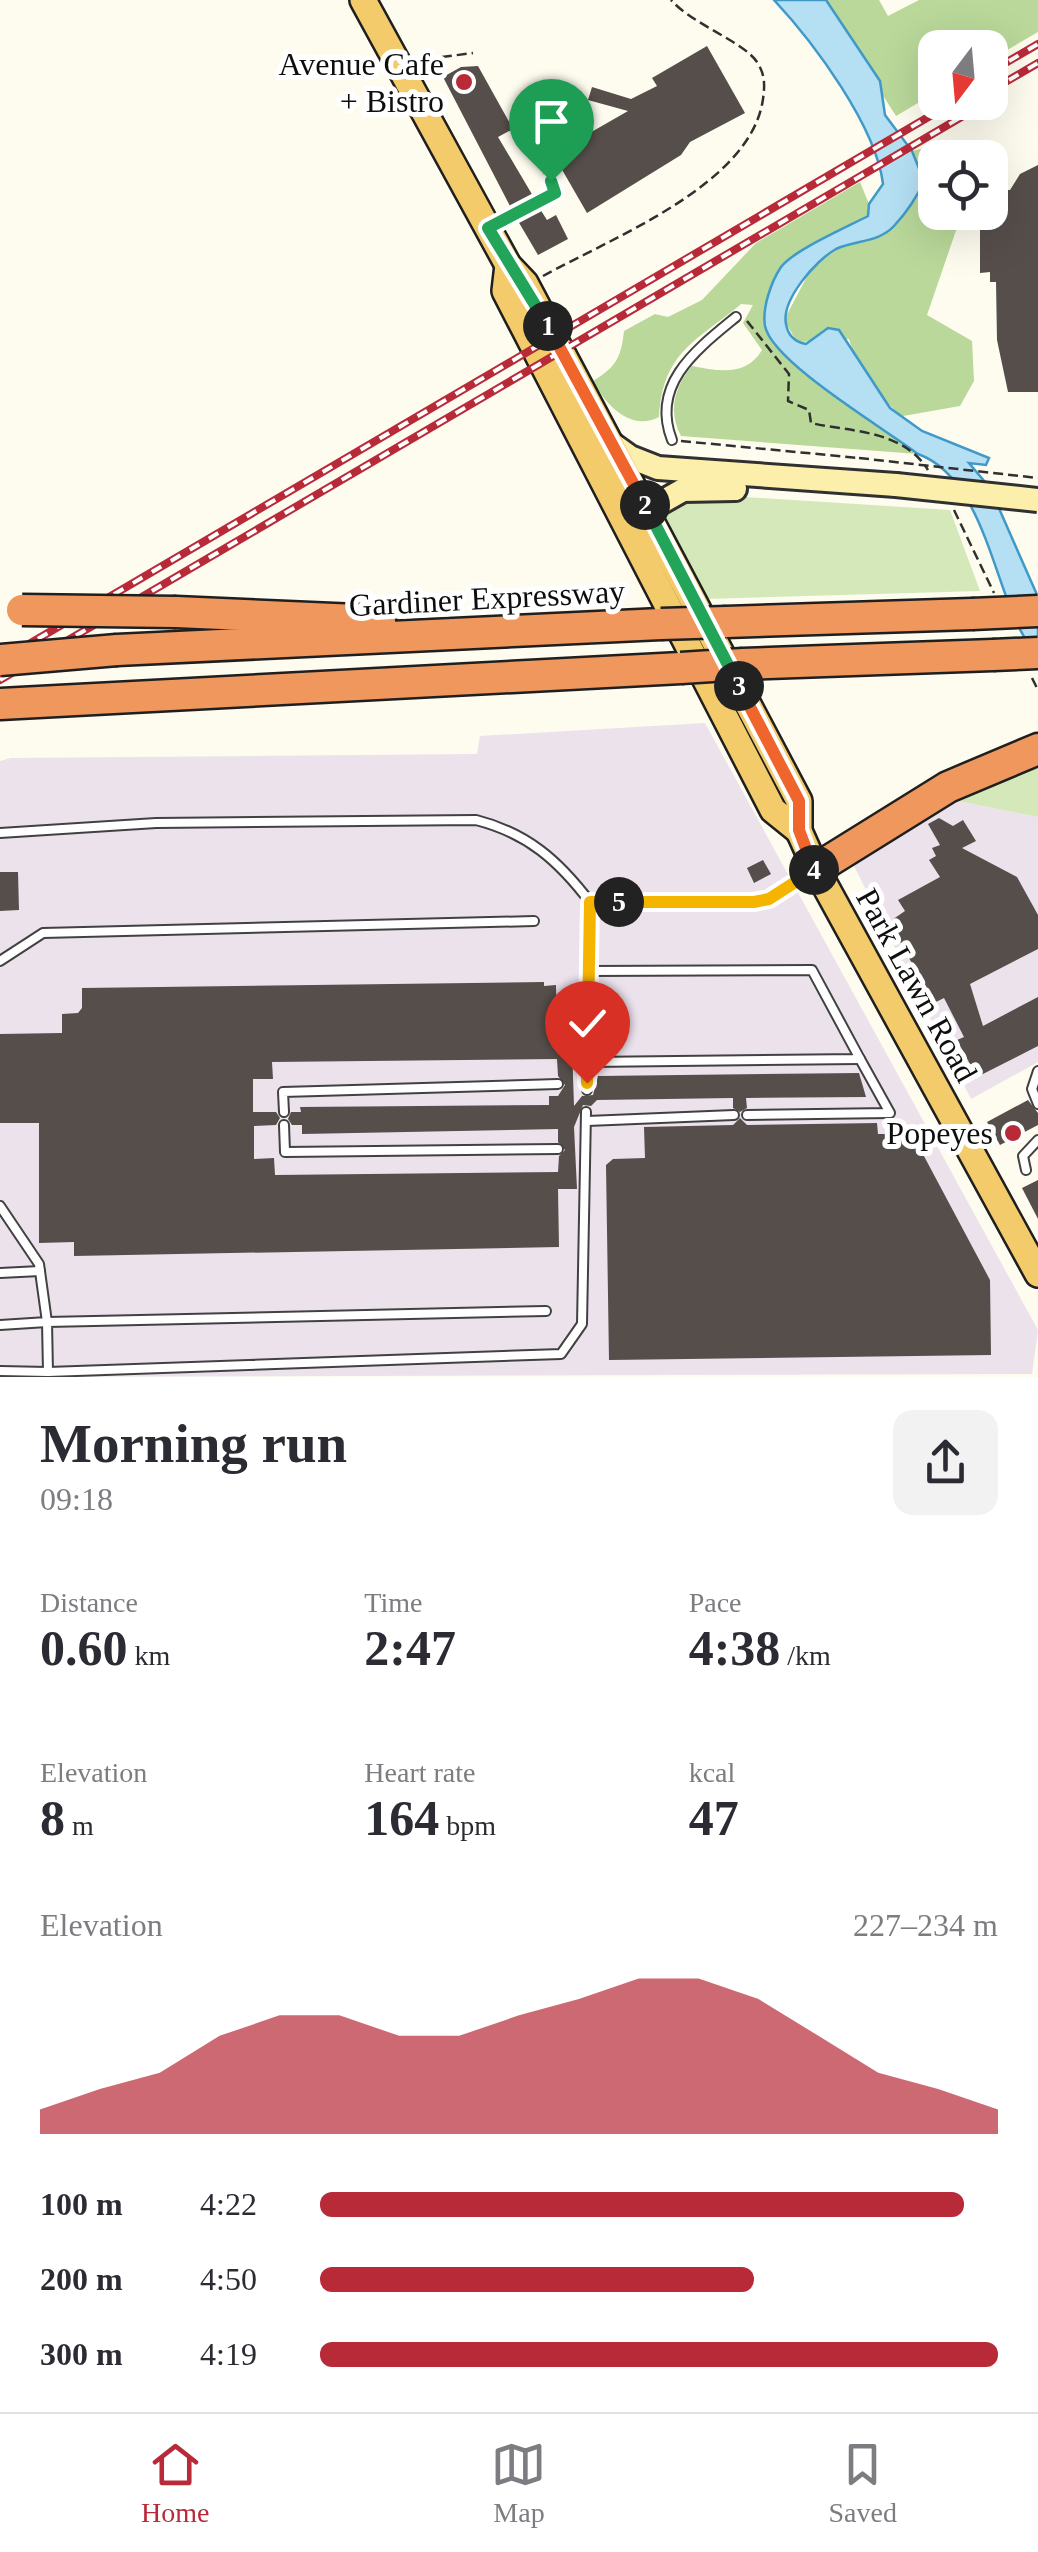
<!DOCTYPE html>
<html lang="en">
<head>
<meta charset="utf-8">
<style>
  body { margin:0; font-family:"Times New Roman",serif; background:#f2f2f3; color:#2b2b33; height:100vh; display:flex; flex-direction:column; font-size:38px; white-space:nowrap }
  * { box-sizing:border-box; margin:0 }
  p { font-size:32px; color:#7c7c81 }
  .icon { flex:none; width:55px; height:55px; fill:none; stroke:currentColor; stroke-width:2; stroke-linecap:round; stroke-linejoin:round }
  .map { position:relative; height:1377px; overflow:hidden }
  .details { display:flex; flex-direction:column; background:#fff; flex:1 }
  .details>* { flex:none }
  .needle { width:65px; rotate:196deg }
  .controls { position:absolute; left:918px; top:30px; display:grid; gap:20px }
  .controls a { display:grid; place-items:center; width:90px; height:90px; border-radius:20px; background:#fff; box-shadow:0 10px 40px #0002; font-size:50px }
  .pin { position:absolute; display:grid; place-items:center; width:85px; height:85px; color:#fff; margin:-102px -42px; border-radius:50% 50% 50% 0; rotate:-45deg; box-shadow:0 0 10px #0007 }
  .pin .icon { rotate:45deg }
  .km { position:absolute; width:50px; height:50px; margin:-25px; border-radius:50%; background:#222; color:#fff; font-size:28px; line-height:50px; text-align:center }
  .round { display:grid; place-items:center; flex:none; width:105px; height:105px; border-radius:20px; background:#f2f2f3 }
  .head { display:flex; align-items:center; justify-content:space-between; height:170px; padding:0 40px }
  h1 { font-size:55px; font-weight:800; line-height:75px }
  .figures { display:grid; grid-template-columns:repeat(3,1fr); gap:15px; height:170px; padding:10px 40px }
  .figures div { display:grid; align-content:center }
  .figures b { font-size:50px; font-weight:800 }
  .figures small { font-size:28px; font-weight:400 }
  .figures p { font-size:28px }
  .chart { height:280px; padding:20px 40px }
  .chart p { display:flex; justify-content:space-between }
  .chart svg { width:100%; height:180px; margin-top:10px; fill:#b92a39; opacity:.7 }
  ul { padding:0 40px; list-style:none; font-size:32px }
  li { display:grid; grid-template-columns:160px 120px 1fr; align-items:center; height:75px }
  li i { height:25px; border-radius:12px; background:#b92a39 }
  .tab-bar { display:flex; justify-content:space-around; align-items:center; height:140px; border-top:2px solid #e1e1e2; background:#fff; font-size:28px; color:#7c7c81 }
  .tab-bar a { display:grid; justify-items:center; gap:5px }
  .tab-bar .on { color:#b92a39 }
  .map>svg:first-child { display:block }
  .industrial { fill:#ebe2ec }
  .green { fill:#d4e8ba }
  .forest { fill:#b9d899 }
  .water { fill:#b5e0f4; stroke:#3f99c9; stroke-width:2.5 }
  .building { fill:#564e4a; fill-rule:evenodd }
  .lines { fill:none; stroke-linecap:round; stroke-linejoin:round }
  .lane-casing { stroke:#414141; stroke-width:12 }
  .secondary-casing { stroke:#303030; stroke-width:28 }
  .primary-casing { stroke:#1f1f1f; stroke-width:30 }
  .highway-casing { stroke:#1f1f1f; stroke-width:35 }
  .path { stroke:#303030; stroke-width:2.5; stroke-dasharray:10 5; stroke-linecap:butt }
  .lane { stroke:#fff; stroke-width:8 }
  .secondary { stroke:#fcefac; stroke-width:22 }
  .primary { stroke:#f4cb6a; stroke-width:25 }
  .highway { stroke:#ef975c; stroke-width:30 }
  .rail-casing { stroke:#b92a39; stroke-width:8 }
  .rail { stroke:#fff; stroke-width:4; stroke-dasharray:11; stroke-linecap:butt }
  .secondary-bridge-casing { stroke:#303030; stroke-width:28; stroke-linecap:butt }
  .highway-bridge-casing { stroke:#1f1f1f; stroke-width:35; stroke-linecap:butt }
  .path-bridge { stroke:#303030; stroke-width:2.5; stroke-dasharray:10 5; stroke-linecap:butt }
  .secondary-bridge { stroke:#fcefac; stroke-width:22 }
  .highway-bridge { stroke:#ef975c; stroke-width:30 }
  .split-1-casing { stroke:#fff; stroke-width:20 }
  .split-2-casing { stroke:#fff; stroke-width:20 }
  .split-3-casing { stroke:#fff; stroke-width:20 }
  .split-4-casing { stroke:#fff; stroke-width:20 }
  .split-5-casing { stroke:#fff; stroke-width:20 }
  .split-6-casing { stroke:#fff; stroke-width:20 }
  .split-1 { stroke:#22a559; stroke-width:12 }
  .split-2 { stroke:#f0652b; stroke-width:12 }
  .split-3 { stroke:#22a559; stroke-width:12 }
  .split-4 { stroke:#f0652b; stroke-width:12 }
  .split-5 { stroke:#f5b400; stroke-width:12 }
  .split-6 { stroke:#f5b400; stroke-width:12 }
  .poi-dot { fill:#b92a39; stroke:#fff; stroke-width:4 }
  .labels { text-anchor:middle; stroke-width:10; stroke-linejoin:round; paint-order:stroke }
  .poi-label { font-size:32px; fill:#0e0e0e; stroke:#fff; text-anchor:end }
  .street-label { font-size:32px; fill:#0e0e0e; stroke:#fff }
</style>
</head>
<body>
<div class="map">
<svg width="1038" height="1377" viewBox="0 0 1038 1377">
  <rect width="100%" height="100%" fill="#fefbef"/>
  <g class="industrial">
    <polygon points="705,723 1038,1330 1032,1374 0,1377 0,761 11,758 477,754 480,736"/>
    <polygon points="958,801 1038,817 1038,1062 971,1099 849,856"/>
  </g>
  <g class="green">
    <polygon points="698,494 950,510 980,591 705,599 665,516 665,510"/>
    <polygon points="1038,763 1038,817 958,801 1028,766"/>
  </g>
  <g class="forest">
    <polygon points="826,0 879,0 888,16 919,0 1038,0 1038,32 990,60 990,48 935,48 935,93 896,116 882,94 880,81"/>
    <path d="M947,143L964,148L967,157L935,158V212L962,213L927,315L972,341L974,381L960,406L903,416C883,404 855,362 849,339L797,342L784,320L811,269L837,248L880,236L894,227L924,181L912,151Z"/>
    <path d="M860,182L869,204L868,215C847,227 794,250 782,267C771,281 762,308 765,326C772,362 885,429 918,454L681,436C668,412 674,387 692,366C718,371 746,377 762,350L743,323L753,305L741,304C697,341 663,351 659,417C630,432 605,404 593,381C616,367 621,358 624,331L655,314L668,317L702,300L756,243Z"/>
  </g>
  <path class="water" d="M774,0H826L880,81L885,115L912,151L924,181C917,197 906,213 894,226C878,243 855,240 836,249C816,260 781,300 786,324C788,336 795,342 806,344L828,328L839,330L890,408L922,431L989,458L986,465L969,463L990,488L1038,597V660C1030,647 1021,633 1015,619C992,568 977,475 918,454C885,429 772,362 765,326C762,308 771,282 781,267C794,250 847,227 868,216L869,204L883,184C876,126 814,43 774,0Z"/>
  <g class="building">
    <polygon points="707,46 745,113 690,142 681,155 587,213 553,154 628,111 588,100 592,87 631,99 657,86 652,78"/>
    <polygon points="478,66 513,129 498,137 533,196 511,208 443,77 461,67"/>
    <polygon points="1038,165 1038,392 1008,392 997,340 996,282 990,282 990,272 980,273 980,224 983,224 983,212 990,212 990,190 1010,190 1020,174"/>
    <polygon points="540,209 547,220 556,215 568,239 538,255 518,221"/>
    <polygon points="939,818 953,826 963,820 976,841 962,848 1017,877 1038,915 1038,949 970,984 983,1026 1038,997 1038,1046 977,1077 957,1040 964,1037 944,998 934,1003 889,922 905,911 898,900 940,877 929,860 936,856 932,848 940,845 928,824"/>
    <polygon points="763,860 771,874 754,883 747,868"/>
    <polygon points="0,872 18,872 19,910 0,911"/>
    <path d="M544,982V986L556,985L557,1045H572L574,1106L582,1096L593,1095L598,1076L859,1073L866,1097L746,1098L747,1108L740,1112L733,1108V1098L597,1100L591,1106L583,1105L574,1127L577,1189H558L559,1247L74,1256V1242L39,1243V1123H0V1034L62,1033V1014L78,1013L82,1008V988ZM557,1059L558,1076L565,1085L558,1096H549V1105L300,1107L301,1112H291L288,1119L292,1125H302V1134L558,1129V1142L565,1150L559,1156L558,1172L275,1175L274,1158L254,1159V1126L276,1125L280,1118L276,1112H253V1079H273L272,1062Z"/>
    <polygon points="1028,1100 1038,1113 1038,1125 1000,1145 987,1122"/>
    <polygon points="740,1118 747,1125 877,1123 878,1134 917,1134 917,1143 990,1280 991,1355 609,1360 606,1165 613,1159 645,1158 644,1127 733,1125"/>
    <polygon points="1038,1180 1038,1219 1022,1188"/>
  </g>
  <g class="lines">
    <g class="lane-casing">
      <g id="lane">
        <polyline points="494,225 555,193 534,114"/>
        <path d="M672,440C650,384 697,349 736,317"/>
        <path d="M0,833L156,823L476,820C527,833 558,860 590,902L587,1090"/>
        <polyline points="590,902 754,902 769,899 812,872"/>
        <polyline points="0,961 43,933 534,921"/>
        <polyline points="588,1062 860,1059 812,970 590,971"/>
        <polyline points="1038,1071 1032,1089 1038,1104"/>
        <polyline points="284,1112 283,1092 558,1084"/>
        <polyline points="747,1115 890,1113 860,1059"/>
        <polyline points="587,1121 734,1115"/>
        <polyline points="284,1125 285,1152 558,1149"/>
        <polyline points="1026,1170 1023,1156 1038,1140"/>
        <polyline points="0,1206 39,1264 47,1322 0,1325"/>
        <polyline points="0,1273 40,1271"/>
        <polyline points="0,1371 48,1372 47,1322 546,1311"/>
        <polyline points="48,1372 561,1354 582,1324 586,1112"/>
      </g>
    </g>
    <g class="secondary-casing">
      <g id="secondary">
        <polyline points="612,444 630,457 658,468 896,485"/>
        <polyline points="630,520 683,490 735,489"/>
      </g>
    </g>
    <g class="primary-casing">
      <g id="primary">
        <polyline points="363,0 508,265 525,283 799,801 799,831 816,869 1038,1274"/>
        <polyline points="508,265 505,291 773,810 799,831"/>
      </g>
    </g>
    <g class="highway-casing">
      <g id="highway">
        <polyline points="176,612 380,621"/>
        <polyline points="726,622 972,614"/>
        <polyline points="117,650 661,624"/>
        <polyline points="743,664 993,655"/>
        <polyline points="0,704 681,668"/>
        <polyline points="816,869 948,787 1038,749"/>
      </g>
    </g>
    <g class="path">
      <polyline points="427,59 473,53"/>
      <path d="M543,276C611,238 751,185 763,99C765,85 765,74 757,62C744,42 692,24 671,0"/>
      <path d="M747,321L789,374L788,401L809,410L811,423C852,432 903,430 928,470"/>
      <polyline points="681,441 859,458"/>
      <polyline points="954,510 994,593"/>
      <polyline points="1032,678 1038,690"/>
    </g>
    <use href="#lane" class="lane"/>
    <use href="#secondary" class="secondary"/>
    <use href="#primary" class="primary"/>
    <use href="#highway" class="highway"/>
    <g class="rail-casing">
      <g id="rail">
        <polyline points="990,72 1038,44"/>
        <polyline points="990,91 1038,63"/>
        <polyline points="0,661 954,102"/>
        <polyline points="0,680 987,102"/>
      </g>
    </g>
    <use href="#rail" class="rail"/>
    <g class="secondary-bridge-casing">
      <polyline id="secondary-bridge" points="896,485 1038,500"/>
    </g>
    <g class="highway-bridge-casing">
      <g id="highway-bridge">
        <polyline points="22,610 176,612"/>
        <polyline points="972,614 1038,611"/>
        <polyline points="661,624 726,622"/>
        <polyline points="993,655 1038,653"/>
        <polyline points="0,660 117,650"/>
        <polyline points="681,668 743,664"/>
      </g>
    </g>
    <polyline class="path-bridge" points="859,458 1038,478"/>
    <use href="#secondary-bridge" class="secondary-bridge"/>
    <use href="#highway-bridge" class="highway-bridge"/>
  </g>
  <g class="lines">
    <g class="split-1-casing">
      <polyline id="split-1" points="548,326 488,228 555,193 551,181"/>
    </g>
    <g class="split-2-casing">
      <polyline id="split-2" points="548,326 645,505"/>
    </g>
    <g class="split-3-casing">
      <polyline id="split-3" points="645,505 739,686"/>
    </g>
    <g class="split-4-casing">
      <polyline id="split-4" points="739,686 799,801 799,830 814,870"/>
    </g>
    <g class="split-5-casing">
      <polyline id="split-5" points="619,902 754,902 769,899 814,870"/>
    </g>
    <g class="split-6-casing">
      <polyline id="split-6" points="587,1083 590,902 619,902"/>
    </g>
    <use href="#split-1" class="split-1"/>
    <use href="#split-2" class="split-2"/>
    <use href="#split-3" class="split-3"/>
    <use href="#split-4" class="split-4"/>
    <use href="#split-5" class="split-5"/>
    <use href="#split-6" class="split-6"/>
  </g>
  <g class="poi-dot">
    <circle cx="464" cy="82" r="10"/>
    <circle cx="1013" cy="1133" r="10"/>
  </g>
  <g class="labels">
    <g class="poi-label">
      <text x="444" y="75">Avenue Cafe<tspan x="444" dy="37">+ Bistro</tspan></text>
      <text x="993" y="1144">Popeyes</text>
    </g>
    <g class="street-label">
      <text transform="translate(487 598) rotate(-3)" y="11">Gardiner Expressway</text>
      <text transform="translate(917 985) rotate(61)" y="11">Park Lawn Road</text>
    </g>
  </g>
</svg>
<div class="controls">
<a><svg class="needle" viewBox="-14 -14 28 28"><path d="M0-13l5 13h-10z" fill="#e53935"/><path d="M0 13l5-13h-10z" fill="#7c7c81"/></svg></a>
<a><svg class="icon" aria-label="locate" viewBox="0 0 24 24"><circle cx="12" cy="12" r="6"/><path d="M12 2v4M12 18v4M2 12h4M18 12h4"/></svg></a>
</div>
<div class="pin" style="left:551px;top:181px;background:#1e9e55"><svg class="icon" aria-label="arrive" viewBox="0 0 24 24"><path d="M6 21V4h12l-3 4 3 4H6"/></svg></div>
<div class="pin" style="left:587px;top:1083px;background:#d93025"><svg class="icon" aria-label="check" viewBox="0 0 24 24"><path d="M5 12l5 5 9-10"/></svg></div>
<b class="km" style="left:548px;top:326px">1</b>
<b class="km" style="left:645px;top:505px">2</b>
<b class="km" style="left:739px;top:686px">3</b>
<b class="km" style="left:814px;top:870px">4</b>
<b class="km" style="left:619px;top:902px">5</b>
</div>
<section class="details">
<div class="head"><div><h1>Morning run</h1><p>09:18</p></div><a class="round"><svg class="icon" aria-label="share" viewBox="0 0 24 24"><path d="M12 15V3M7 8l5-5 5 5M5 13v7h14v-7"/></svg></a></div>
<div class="figures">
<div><p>Distance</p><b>0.60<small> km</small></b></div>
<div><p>Time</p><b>2:47</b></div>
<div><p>Pace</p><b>4:38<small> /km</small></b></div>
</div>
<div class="figures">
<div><p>Elevation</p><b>8<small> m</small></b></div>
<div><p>Heart rate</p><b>164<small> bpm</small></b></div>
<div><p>kcal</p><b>47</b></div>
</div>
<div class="chart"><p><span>Elevation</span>227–234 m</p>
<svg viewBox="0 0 160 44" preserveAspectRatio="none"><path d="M0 44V38L10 33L20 29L30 20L40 15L50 15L60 20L70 20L80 15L90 11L100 6L110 6L120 11L130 20L140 29L150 33L160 38V44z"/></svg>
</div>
<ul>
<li><b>100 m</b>4:22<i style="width:95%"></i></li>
<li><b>200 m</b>4:50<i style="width:64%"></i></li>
<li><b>300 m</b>4:19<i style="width:100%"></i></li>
</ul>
</section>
<nav class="tab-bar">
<a class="on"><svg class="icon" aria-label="home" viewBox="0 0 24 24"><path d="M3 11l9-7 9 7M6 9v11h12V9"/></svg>Home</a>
<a><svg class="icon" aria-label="map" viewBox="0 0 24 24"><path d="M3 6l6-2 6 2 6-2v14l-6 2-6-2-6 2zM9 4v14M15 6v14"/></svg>Map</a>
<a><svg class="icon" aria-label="saved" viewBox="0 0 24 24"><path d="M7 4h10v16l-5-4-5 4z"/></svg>Saved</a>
</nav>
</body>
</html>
